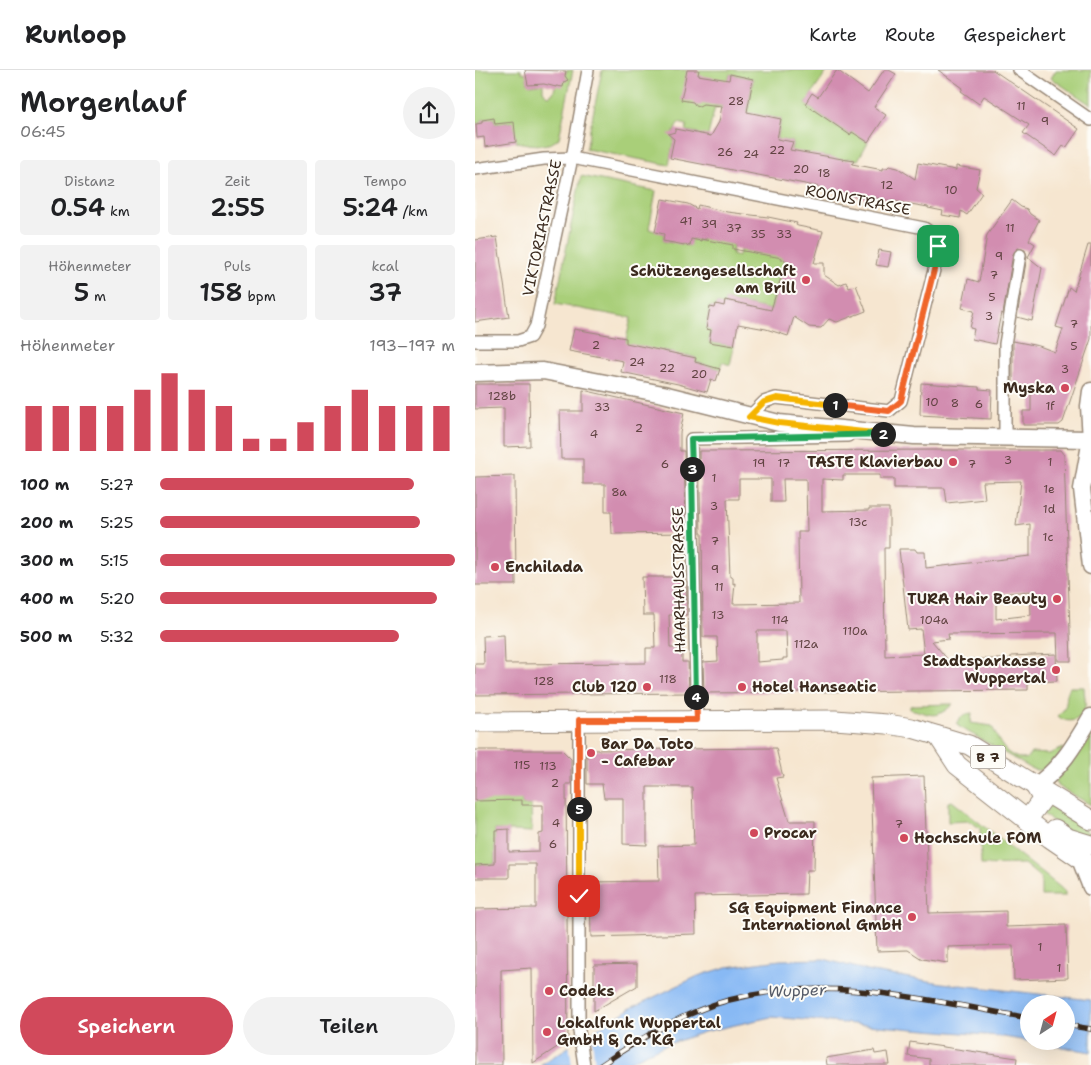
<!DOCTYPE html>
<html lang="de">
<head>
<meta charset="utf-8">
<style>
  body { margin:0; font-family:"Shantell Sans",sans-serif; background:#f2f2f2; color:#202124; height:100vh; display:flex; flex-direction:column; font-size:19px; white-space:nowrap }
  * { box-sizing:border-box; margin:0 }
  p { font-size:16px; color:#757577 }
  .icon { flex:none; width:28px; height:28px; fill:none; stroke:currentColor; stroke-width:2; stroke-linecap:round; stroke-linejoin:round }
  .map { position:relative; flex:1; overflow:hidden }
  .side { display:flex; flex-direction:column; background:#fff; width:475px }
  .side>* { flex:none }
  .needle { width:32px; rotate:36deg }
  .controls { position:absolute; left:545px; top:925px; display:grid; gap:10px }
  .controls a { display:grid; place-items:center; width:55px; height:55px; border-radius:50%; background:#fff; box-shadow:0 5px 20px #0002; font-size:25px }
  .pin { position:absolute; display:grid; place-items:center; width:42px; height:42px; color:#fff; margin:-21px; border-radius:10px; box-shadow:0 2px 8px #0006 }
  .km { position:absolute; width:25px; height:25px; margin:-12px; border-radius:50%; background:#222; color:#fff; font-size:14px; line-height:25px; text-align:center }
  .round { display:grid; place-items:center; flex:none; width:52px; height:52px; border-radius:26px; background:#f2f2f2 }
  .head { display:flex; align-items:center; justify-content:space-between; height:85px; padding:0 20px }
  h1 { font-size:28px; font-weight:600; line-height:38px }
  .figures { display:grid; grid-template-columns:repeat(3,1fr); gap:8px; height:85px; padding:5px 20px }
  .figures div { display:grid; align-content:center; border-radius:5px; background:#f2f2f2; text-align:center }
  .figures b { font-size:25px; font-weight:600 }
  .figures small { font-size:14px; font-weight:400 }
  .figures p { font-size:14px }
  .chart { height:140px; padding:10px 20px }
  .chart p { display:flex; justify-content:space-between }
  .chart svg { width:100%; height:90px; margin-top:5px; stroke:#d1495b; stroke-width:6 }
  .cta { display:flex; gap:10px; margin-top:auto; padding:10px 20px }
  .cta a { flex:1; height:58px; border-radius:30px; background:#d1495b; color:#fff; font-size:20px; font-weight:600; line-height:58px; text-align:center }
  .cta a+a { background:#f2f2f2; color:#202124 }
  ul { padding:0 20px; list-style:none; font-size:16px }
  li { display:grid; grid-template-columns:80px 60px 1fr; align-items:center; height:38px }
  li i { height:12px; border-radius:6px; background:#d1495b }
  header { display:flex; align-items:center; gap:30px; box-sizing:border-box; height:70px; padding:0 25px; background:#fff; border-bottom:1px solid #e0e0e0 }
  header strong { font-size:24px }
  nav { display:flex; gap:28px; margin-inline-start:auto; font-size:18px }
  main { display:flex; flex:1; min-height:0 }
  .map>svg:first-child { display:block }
  .green { fill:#a9cf79; stroke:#727c4c }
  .water { fill:#88b9f4; stroke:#627289; fill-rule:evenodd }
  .pier { fill:#f6e6d0 }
  .building { fill:#d28db0; fill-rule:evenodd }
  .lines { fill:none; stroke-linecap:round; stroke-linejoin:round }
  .street-casing { stroke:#988877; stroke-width:14 }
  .secondary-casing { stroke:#988877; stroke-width:19 }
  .primary-casing { stroke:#988877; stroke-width:21 }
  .street { stroke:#fff; stroke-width:11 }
  .secondary { stroke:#fff; stroke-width:16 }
  .primary { stroke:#fff; stroke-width:19 }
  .rail-casing { stroke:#3b2a1e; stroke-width:5.5 }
  .rail { stroke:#fdfcf7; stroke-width:4; stroke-dasharray:11; stroke-linecap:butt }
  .split-1-casing { stroke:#fff; stroke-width:10 }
  .split-2-casing { stroke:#fff; stroke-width:10 }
  .split-3-casing { stroke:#fff; stroke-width:10 }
  .split-4-casing { stroke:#fff; stroke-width:10 }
  .split-5-casing { stroke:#fff; stroke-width:10 }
  .split-6-casing { stroke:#fff; stroke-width:10 }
  .split-1 { stroke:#f0652b; stroke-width:6 }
  .split-2 { stroke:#f5b400; stroke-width:6 }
  .split-3 { stroke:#22a559; stroke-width:6 }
  .split-4 { stroke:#22a559; stroke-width:6 }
  .split-5 { stroke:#f0652b; stroke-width:6 }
  .split-6 { stroke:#f5b400; stroke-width:6 }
  .poi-dot { fill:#d1495b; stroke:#fdfcf7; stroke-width:2 }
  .labels { text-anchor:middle; stroke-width:4; stroke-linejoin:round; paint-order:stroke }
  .number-label { font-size:12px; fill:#614342 }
  .shield { fill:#fdfcf7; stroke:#75695f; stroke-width:1 }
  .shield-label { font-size:14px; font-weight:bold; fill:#3b2a1e }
  .street-label { font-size:15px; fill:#3b2a1e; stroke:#fdfcf7 }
  .poi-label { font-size:15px; font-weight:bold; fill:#3b2a1e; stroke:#fdfcf7; text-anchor:end }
  .water-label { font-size:16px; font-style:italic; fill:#565c69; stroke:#fdfcf7 }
</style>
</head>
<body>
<header>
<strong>Runloop</strong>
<nav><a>Karte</a><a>Route</a><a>Gespeichert</a></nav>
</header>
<main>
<section class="side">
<div class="head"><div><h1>Morgenlauf</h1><p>06:45</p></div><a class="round"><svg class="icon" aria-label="share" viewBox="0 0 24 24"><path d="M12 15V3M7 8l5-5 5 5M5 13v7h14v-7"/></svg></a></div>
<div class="figures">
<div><p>Distanz</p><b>0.54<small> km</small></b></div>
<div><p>Zeit</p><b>2:55</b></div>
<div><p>Tempo</p><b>5:24<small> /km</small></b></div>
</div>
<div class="figures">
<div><p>Höhenmeter</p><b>5<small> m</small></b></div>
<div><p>Puls</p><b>158<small> bpm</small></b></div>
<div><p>kcal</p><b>37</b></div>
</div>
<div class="chart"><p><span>Höhenmeter</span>193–197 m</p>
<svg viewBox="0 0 160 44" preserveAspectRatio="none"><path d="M5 44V22M15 44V22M25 44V22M35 44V22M45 44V14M55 44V6M65 44V14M75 44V22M85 44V38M95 44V38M105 44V30M115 44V22M125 44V14M135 44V22M145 44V22M155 44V22"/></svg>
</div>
<ul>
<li><b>100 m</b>5:27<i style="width:86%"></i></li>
<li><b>200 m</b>5:25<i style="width:88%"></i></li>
<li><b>300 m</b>5:15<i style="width:100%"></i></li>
<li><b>400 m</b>5:20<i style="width:94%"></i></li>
<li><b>500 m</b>5:32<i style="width:81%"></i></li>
</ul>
<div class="cta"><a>Speichern</a><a>Teilen</a></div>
</section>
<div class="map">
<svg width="616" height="995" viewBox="0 0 616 995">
  <rect width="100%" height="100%" fill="#fdfcf7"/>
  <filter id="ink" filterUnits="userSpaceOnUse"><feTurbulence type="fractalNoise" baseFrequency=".02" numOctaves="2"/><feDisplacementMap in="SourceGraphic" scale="10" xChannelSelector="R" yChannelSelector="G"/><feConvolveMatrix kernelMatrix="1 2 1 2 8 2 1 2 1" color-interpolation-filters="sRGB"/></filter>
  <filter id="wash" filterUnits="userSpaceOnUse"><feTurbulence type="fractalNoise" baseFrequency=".0096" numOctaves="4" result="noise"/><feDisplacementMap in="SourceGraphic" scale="20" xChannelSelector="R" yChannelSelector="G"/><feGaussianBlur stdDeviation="1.12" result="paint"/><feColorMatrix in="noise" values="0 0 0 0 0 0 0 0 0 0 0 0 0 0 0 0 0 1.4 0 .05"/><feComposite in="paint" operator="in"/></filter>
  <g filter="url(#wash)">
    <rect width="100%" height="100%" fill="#f6e6d0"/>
    <g class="green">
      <path d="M0,0H46V2L57,4L52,8L53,13L56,15L68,13V21L71,25L74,26L78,23L80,17L91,1L98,0L84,68C73,79 55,74 41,72L38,52L20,54L19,48L7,50V53L0,54Z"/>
      <path d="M127,0H353L330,34L375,65L379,60L383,66L393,72L383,90L372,88L371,92C352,84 335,85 315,84L318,72L307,70L305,77L301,76L306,49L272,43L278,9L255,4L247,38L240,37L229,82L220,80L223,63L211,61L212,55L203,53C201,59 198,62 197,67L199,69L194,95L111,79Z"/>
      <polygon points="581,0 616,0 616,35 576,8"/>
      <polygon points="106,106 181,121 174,159 189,164 188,171 197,173 198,167 206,168 205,174 214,176 216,169 226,171 227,166 258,175 257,185 264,186 265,179 308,183 307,190 316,191 309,197 296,240 250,230 249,236 241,234 240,238 235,237 231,259 236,260 234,272 259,276 255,295 247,292 245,299 220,292 221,288 212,285 210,289 197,286 198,283 188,280 187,284 150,275 156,248 80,234"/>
      <path d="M595,617H609C609,623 611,631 610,637C608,651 592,655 583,646C596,634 588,629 595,617Z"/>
      <path d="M478,634C459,651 457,644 435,639V636L439,635Z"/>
      <path d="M497,643L496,653L517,656C524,672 530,688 551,689L556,683L574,684L589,678C581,691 575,704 557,699L483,656L482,652C486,646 490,644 497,643Z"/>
      <polygon points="616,663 616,735 583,716 580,711"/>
      <polygon points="47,710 47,735 56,735 57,762 20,760 20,794 0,795 0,731"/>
      <polygon points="477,731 586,818 590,822 590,826 566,826 566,808 549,794 506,795 505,758 494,751 473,752 473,732"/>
      <polygon points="574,735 607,756 616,766 592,761 568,744"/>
    </g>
    <path class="water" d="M349,889L397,902L467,913L616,930V982L523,966L296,947L229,962L188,976L147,995H65L154,939L223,906L252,897L305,890ZM554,934H591V971H554Z"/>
    <polygon class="pier" points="116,960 120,995 97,995 94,973"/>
    <g id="blocks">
      <g class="building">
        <polygon points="50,0 91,1 90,6 93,10 89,12 88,17 81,16 81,17 69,14 53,15"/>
        <polygon points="212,0 224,0 223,5 254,10 255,4 278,9 272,42 306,49 302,69 318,72 315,80 379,91 377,94 408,100 408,98 412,98 414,96 423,98 440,109 443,93 481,100 481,96 505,100 501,118 507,123 492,145 486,141 485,148 467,145 468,141 453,138 453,137 395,127 395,129 348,120 348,118 335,115 195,88 199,69 193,64 200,62 200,59 236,66 244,52 247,36 228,34 224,36 220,35 218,32 206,30"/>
        <polygon points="362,0 393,23 409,0 414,0 421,4 399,37 411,45 393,72 377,62 375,65 330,34 337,23 343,27"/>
        <polygon points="463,0 518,0 604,59 591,78 588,76 581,86 548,63 554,55 509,26 504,34 486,21 488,18"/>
        <polygon points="19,48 20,54 39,52 41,72 10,77 9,67 2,68 1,54 7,53 7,50"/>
        <polygon points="187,129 213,134 222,139 223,135 252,142 293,147 322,153 321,155 323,156 348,161 339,193 349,193 349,205 364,215 371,212 374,218 381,215 391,241 362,252 354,249 346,258 334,257 319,247 313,266 291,259 263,254 259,276 234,272 236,260 231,259 235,237 240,238 241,234 249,236 250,230 296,240 311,191 307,190 307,188 258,179 258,175 226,169 226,171 216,169 215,176 188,171 189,164 180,162"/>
        <polygon points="537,130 546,137 552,139 555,144 564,150 554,170 560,174 553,187 567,198 557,251 542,247 552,186 550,180 543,178 538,184 528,244 526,243 520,274 497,269 499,259 495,258 499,241 487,238 493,209 504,212 512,165"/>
        <polygon points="22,167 34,247 0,252 0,170"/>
        <polygon points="613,175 616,175 616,269 588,352 584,355 548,355 548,341 556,341 556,318 538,313 538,271 564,276 580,282 588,259 581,257 594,217 599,221"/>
        <polygon points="404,180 416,182 413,197 401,195"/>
        <polygon points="99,259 151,268 151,273 221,288 220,292 245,299 241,311 236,309 232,322 203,314 146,302 148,291 94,281"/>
        <polygon points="446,313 504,317 504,319 517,320 516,349 445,345"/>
        <polygon points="0,314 54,314 55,376 29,377 29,338 0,339"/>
        <polygon points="108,320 209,343 205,363 205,381 209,381 211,463 137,464 136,442 130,442 130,414 108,414 108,389 86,389 85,341 108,341"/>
        <path d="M469,380H585L589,385L596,591H583L582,563L473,564L474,569L457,571L474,591H491V589H536V586L581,584L582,611L553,612V620L229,623L228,592L243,591L242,567H228L227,463H226L224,381ZM368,405H405V409H419V418H470L472,433L510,429L508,412L546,411L541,456L555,454V486L451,498L450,482H442L440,479H424L433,560L446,559L449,584L410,586L409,478H414V438H394V440L347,441V409L368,410ZM264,409H296V432H309L308,409H331L332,462H323L324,533L258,534L260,513L258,514V507H255L252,429H264ZM555,521L556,545L521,549V524ZM282,561H311L312,588H308V590L282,592Z"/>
        <polygon points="40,406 41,515 0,515 0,407"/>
        <polygon points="167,507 211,507 212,545 194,545 195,578 207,578 207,592 213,592 214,623 0,625 0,594 9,594 8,566 29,565 30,594 171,593 171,578 180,578 179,545 168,545"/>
        <polygon points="301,678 308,707 301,708 314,751 340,751 339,800 332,800 331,824 220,826 221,864 116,867 115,812 184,811 183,776 219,775 217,717 172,717 172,775 148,774 148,728 129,728 127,714 112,714 112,680"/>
        <polygon points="0,680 87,680 96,689 96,714 91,714 93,970 58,993 57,898 26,900 27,995 0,995 0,839 61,838 61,794 34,794 34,808 0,808 0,795 20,794 20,760 34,759 34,782 64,781 64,764 68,763 68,735 47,735 47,730 0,731"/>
        <polygon points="449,706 454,843 531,841 531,857 591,855 593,908 539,910 538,875 473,877 473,893 447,889 433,880 402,881 396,708"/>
        <polygon points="162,894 162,916 119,941 119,895"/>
        <polygon points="435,972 542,988 541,995 454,995 454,989 433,986"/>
        <polygon points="399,980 400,984 413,982 415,995 352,995 351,988"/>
      </g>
    </g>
  </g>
  <g filter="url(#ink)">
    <use href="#blocks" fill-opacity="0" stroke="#988877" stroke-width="1"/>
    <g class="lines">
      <g class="street-casing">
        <g id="street">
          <polyline points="544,0 616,50"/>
          <path d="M0,99L69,89L97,88L449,158C461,165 463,175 462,188L426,331L414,341L301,328L289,332L274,347"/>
          <polyline points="0,271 43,271 55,267 61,256 97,88 113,0"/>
          <polyline points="530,367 530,274 545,185"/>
          <polyline points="104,650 104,961 109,995"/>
          <polyline points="222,650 216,369 373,366"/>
        </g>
      </g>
      <g class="secondary-casing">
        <g id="secondary">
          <polyline points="0,303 68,301 188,324 304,353 439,366 616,369"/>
          <polyline points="616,321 614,336 616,370"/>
          <polyline points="616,369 607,419 616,496"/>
          <path d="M560,716C586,699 600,674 616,647"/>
          <polyline points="605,789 616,817"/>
        </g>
      </g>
      <g class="primary-casing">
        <g id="primary">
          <polyline points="0,652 360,650 412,654 437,658 494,675 616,750"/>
          <polyline points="463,666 482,695 575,768 616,796"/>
          <polyline points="558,742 567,730 566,726 560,716"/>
          <polyline points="580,759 593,768 616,775"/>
        </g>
      </g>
      <use href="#street" class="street"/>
      <use href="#secondary" class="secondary"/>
      <use href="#primary" class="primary"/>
      <g class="rail-casing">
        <g id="rail">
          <polyline points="591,955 616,959"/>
          <path d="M126,995C164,969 209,942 254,930C353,904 455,931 554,948"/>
        </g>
      </g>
      <use href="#rail" class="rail"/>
    </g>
  </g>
  <g class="lines" filter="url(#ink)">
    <g class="split-1-casing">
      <polyline id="split-1" points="360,335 414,341 426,331 462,188 463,176"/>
    </g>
    <g class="split-2-casing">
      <polyline id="split-2" points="360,335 302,328 289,332 274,347 304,353 408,364"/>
    </g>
    <g class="split-3-casing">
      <polyline id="split-3" points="217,399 216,369 412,364 408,364"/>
    </g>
    <g class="split-4-casing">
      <polyline id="split-4" points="217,399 221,627"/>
    </g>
    <g class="split-5-casing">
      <polyline id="split-5" points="104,739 104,650 222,650 221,627"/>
    </g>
    <g class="split-6-casing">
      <polyline id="split-6" points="104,739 104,826"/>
    </g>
    <use href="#split-1" class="split-1"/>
    <use href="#split-2" class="split-2"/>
    <use href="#split-3" class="split-3"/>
    <use href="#split-4" class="split-4"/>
    <use href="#split-5" class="split-5"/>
    <use href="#split-6" class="split-6"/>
  </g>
  <g class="poi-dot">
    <circle cx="331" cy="210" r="5"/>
    <circle cx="590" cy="318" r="5"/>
    <circle cx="478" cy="392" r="5"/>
    <circle cx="20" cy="497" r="5"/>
    <circle cx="582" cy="529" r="5"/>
    <circle cx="581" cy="600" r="5"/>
    <circle cx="172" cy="617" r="5"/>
    <circle cx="267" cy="617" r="5"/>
    <circle cx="116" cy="683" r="5"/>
    <circle cx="279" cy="763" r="5"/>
    <circle cx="429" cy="768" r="5"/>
    <circle cx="437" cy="847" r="5"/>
    <circle cx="74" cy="921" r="5"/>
    <circle cx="72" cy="962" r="5"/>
  </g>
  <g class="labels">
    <g class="number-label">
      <text x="261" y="35">28</text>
      <text x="546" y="40">11</text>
      <text x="570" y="55">9</text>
      <text x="302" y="84">22</text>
      <text x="250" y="86">26</text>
      <text x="276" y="88">24</text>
      <text x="326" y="103">20</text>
      <text x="349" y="107">18</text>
      <text x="412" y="119">12</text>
      <text x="476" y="124">10</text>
      <text x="211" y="155">41</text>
      <text x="234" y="158">39</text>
      <text x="259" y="162">37</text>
      <text x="535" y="162">11</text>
      <text x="283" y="168">35</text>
      <text x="309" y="168">33</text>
      <text x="524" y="190">9</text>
      <text x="519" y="209">7</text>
      <text x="517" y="231">5</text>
      <text x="514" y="250">3</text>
      <text x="599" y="258">7</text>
      <text x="121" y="279">2</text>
      <text x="599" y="280">5</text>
      <text x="162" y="296">24</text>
      <text x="192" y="302">22</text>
      <text x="590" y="303">3</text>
      <text x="224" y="308">20</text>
      <text x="27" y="330">128b</text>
      <text x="457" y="336">10</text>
      <text x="480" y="337">8</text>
      <text x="504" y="338">6</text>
      <text x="575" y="340">1f</text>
      <text x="127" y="341">33</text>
      <text x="164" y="362">2</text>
      <text x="119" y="368">4</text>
      <text x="533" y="394">3</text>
      <text x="575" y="396">1</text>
      <text x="284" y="397">19</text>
      <text x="309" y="397">17</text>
      <text x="190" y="398">6</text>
      <text x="497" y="398">7</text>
      <text x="239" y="412">1</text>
      <text x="574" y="423">1e</text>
      <text x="144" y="426">8a</text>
      <text x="239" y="440">3</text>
      <text x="574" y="443">1d</text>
      <text x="383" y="456">13c</text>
      <text x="573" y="471">1c</text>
      <text x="240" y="475">7</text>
      <text x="240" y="503">9</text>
      <text x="244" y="521">11</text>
      <text x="243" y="549">13</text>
      <text x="305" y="554">114</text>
      <text x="459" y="554">104a</text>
      <text x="380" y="565">110a</text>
      <text x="331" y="578">112a</text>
      <text x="193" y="613">118</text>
      <text x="69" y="615">128</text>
      <text x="47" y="699">115</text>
      <text x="73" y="700">113</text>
      <text x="80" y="717">2</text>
      <text x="81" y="757">4</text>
      <text x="424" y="758">7</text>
      <text x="78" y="778">6</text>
      <text x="565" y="881">1</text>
      <text x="584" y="902">1</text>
    </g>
    <rect class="shield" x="495.5" y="675.5" width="35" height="23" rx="4"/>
    <g class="shield-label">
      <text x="513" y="692">B 7</text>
    </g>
    <g class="street-label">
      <text transform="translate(383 130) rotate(11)" y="5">ROONSTRASSE</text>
      <text transform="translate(67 158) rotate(-78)" y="5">VIKTORIASTRASSE</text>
      <text transform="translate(204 510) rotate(-91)" y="5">HAARHAUSSTRASSE</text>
    </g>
    <g class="poi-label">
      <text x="321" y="206">Schützengesellschaft<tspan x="321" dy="17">am Brill</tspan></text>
      <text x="580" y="323">Myska</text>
      <text x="468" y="397">TASTE Klavierbau</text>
      <text x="30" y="502" text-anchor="start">Enchilada</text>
      <text x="572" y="534">TURA Hair Beauty</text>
      <text x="571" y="596">Stadtsparkasse<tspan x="571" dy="17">Wuppertal</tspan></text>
      <text x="162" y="622">Club 120</text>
      <text x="277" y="622" text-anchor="start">Hotel Hanseatic</text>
      <text x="126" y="679" text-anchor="start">Bar Da Toto<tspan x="126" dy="17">- Cafebar</tspan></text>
      <text x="289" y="768" text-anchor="start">Procar</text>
      <text x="439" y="773" text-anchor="start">Hochschule FOM</text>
      <text x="427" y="843">SG Equipment Finance<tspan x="427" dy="17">International GmbH</tspan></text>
      <text x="84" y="926" text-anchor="start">Codeks</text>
      <text x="82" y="958" text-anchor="start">Lokalfunk Wuppertal<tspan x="82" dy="17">GmbH &amp; Co. KG</tspan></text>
    </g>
    <g class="water-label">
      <text transform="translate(322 920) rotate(-2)" y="6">Wupper</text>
    </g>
  </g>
</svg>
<div class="controls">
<a><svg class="needle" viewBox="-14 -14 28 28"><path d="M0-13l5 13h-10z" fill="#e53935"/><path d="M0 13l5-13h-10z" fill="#757577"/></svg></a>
</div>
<div class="pin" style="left:463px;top:176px;background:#1e9e55"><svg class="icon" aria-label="arrive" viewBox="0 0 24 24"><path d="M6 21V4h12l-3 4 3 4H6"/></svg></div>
<div class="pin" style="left:104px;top:826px;background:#d93025"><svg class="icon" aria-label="check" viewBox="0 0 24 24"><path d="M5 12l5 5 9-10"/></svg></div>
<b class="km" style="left:360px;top:335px">1</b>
<b class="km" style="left:408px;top:364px">2</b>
<b class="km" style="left:217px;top:399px">3</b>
<b class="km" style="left:221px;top:627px">4</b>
<b class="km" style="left:104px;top:739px">5</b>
</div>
</main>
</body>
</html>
